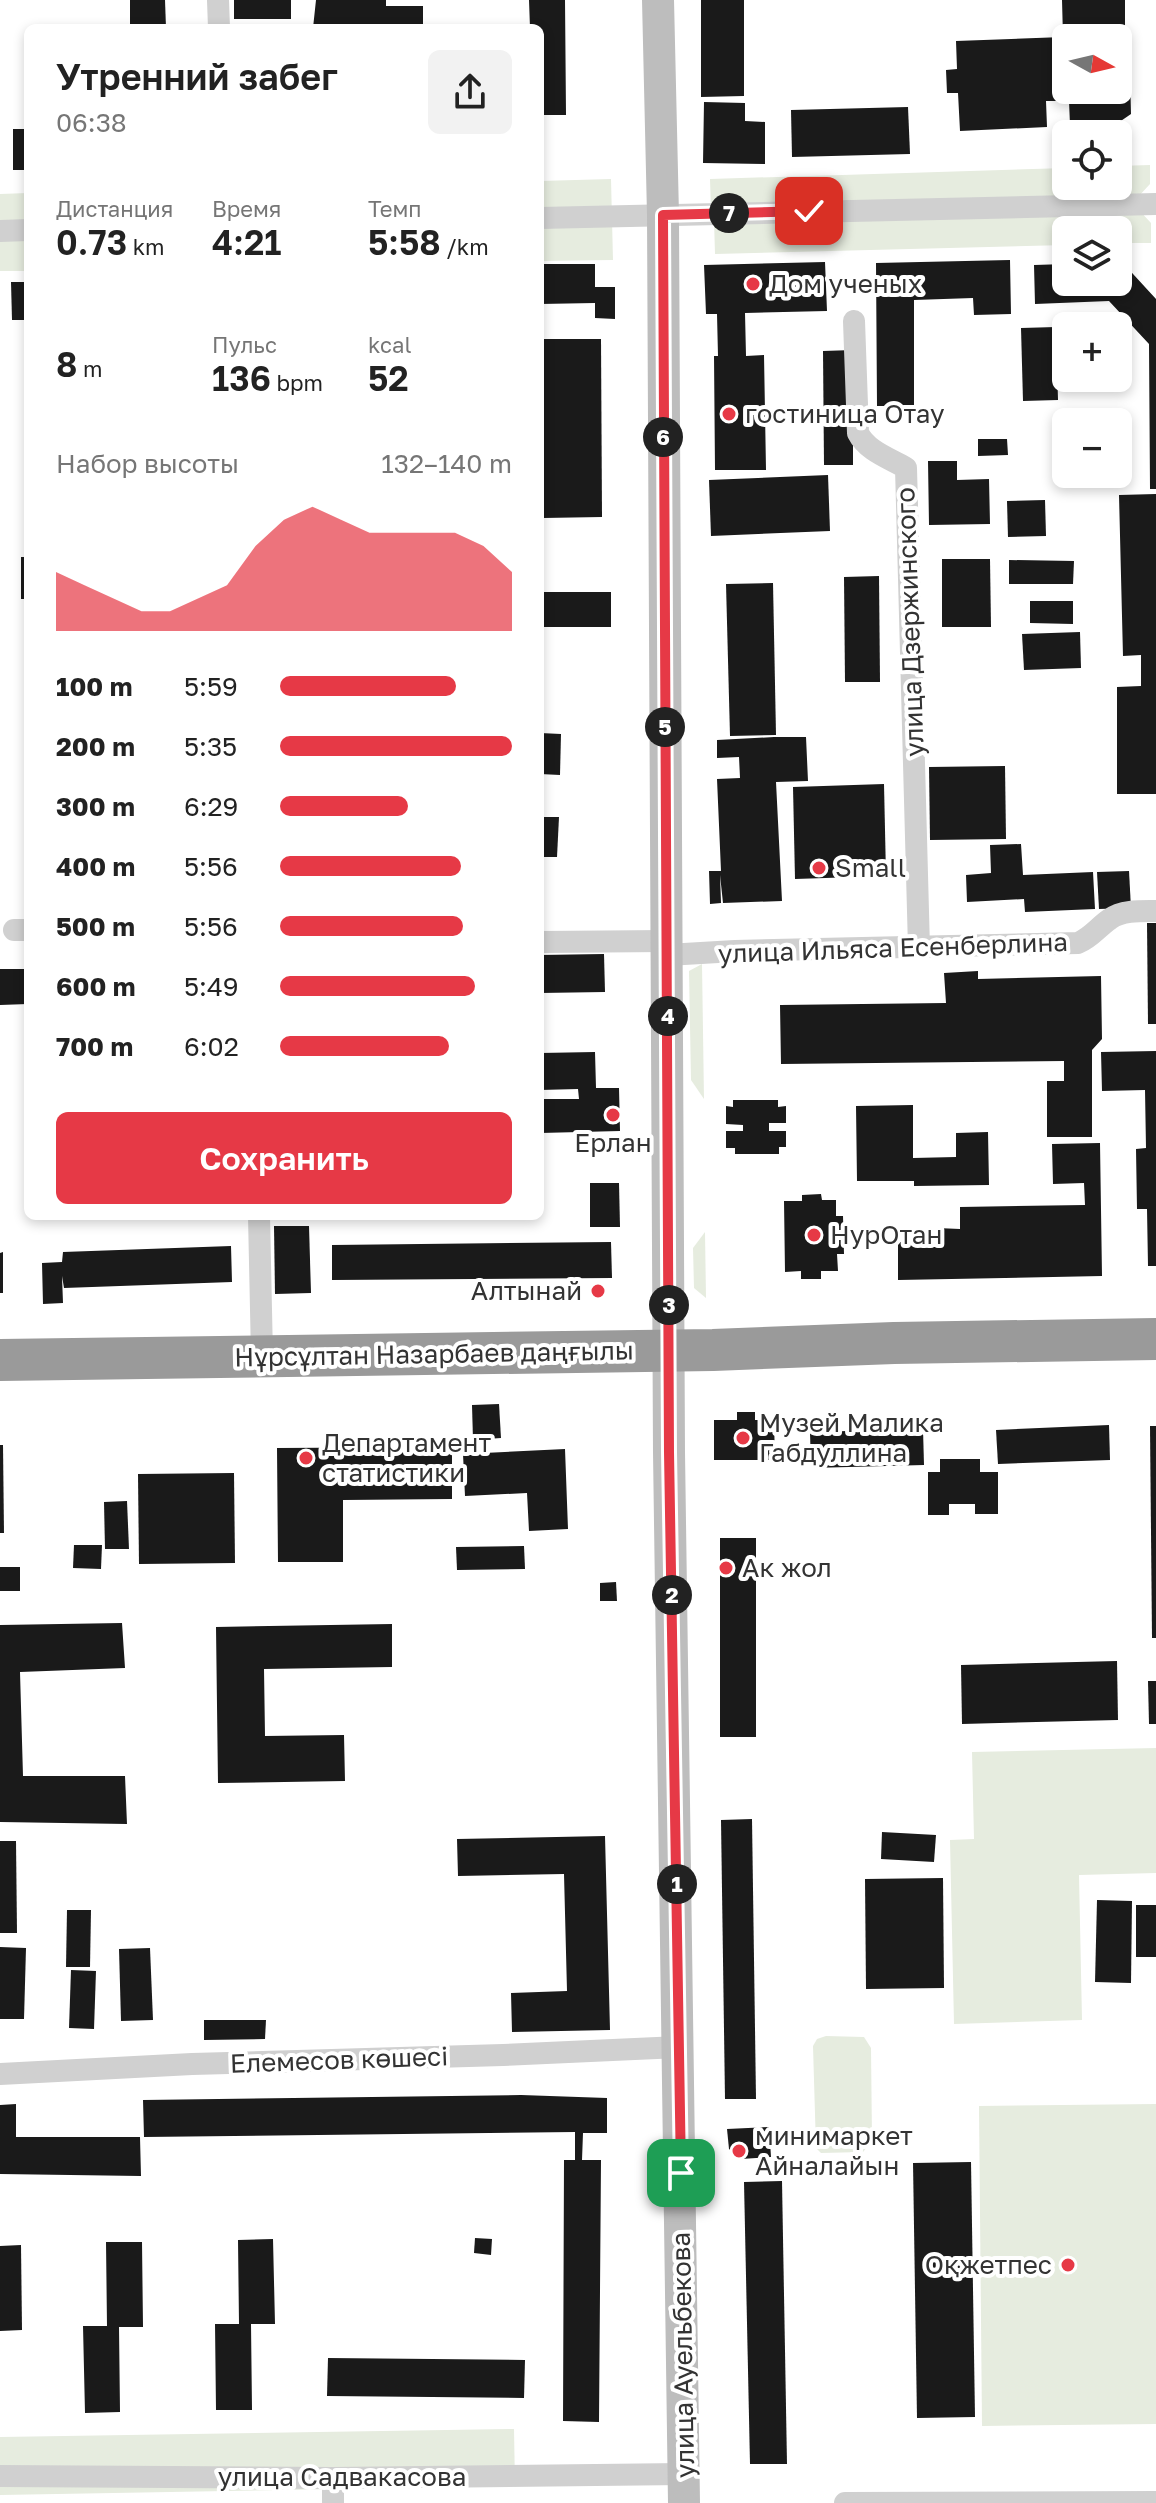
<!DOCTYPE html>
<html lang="ru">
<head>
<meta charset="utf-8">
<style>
  body { margin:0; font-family:"Golos Text",sans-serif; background:#f2f2f2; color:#222; height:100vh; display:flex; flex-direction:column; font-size:30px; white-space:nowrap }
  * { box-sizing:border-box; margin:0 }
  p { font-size:26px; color:#767676 }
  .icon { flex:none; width:44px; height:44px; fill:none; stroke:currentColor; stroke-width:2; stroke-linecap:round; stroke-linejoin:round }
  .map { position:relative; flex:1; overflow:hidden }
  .panel { position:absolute; left:24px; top:24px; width:520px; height:1196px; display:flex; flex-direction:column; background:#fff; border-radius:12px; box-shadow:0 4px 12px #0003 }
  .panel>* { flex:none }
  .needle { width:52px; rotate:98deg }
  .tools { position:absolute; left:1052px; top:24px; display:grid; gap:16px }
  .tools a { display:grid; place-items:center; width:80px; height:80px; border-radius:12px; background:#fff; box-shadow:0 4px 12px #0003; font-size:40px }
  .pin { position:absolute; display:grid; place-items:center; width:68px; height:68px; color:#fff; margin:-34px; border-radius:16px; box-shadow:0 4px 12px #0006 }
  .km { position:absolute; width:40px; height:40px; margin:-20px; border-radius:50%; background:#222; color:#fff; font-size:22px; line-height:40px; text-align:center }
  .round { display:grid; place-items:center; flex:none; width:84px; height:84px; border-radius:12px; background:#f2f2f2 }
  .head { display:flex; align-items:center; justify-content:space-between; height:136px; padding:0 32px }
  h1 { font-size:36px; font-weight:600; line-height:60px }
  .stats { display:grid; grid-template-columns:repeat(3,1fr); gap:12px; height:136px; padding:8px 32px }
  .stats div { display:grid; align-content:center }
  .stats b { font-size:34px; font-weight:600 }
  .stats small { font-size:22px; font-weight:400 }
  .stats p { font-size:22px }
  .chart { height:224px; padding:16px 32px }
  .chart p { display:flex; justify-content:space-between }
  .chart svg { width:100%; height:144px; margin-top:8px; fill:#e63946; opacity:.7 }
  .button { display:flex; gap:16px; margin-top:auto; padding:16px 32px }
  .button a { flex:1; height:92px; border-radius:12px; background:#e63946; color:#fff; font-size:32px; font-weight:600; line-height:92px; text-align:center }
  ul { padding:0 32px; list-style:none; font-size:26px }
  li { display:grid; grid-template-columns:128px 96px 1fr; align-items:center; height:60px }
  li i { height:20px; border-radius:10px; background:#e63946 }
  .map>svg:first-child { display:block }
  .green { fill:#e6ecdf }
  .building { fill:#1a1a1a; fill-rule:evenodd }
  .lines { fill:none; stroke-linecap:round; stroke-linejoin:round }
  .street { stroke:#d0d0d0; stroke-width:22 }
  .secondary { stroke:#bdbdbd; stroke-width:32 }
  .highway { stroke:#9a9a9a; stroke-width:42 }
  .route-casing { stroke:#fff; stroke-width:16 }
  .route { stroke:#e63946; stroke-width:10 }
  .poi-dot { fill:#e63946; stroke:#fff; stroke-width:3 }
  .labels { text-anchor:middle; stroke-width:8; stroke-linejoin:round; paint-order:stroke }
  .poi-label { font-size:26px; fill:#333; stroke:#fff; text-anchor:start }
  .street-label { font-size:26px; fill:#333; stroke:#fff }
</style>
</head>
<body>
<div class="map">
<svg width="1156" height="2503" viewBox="0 0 1156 2503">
  <rect width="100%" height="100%" fill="#fff"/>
  <g class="green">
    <polygon points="1150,165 1150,184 1138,197 711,210 710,179 1066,168 1066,186 1118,186 1118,166"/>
    <polygon points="611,179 613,260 540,261 540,181"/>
    <polygon points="28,193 28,271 0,271 0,194"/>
    <polygon points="1138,209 1151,223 1151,243 1118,243 1118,230 1066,230 1066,245 715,254 714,220"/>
    <polygon points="702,964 704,1099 691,1080 689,971"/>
    <polygon points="705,1232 706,1298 694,1288 693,1248"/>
    <polygon points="1156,1748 1156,1873 1079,1875 1082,2020 954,2024 950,1840 974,1839 972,1752"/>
    <polygon points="826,2036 864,2037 871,2048 872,2141 863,2152 821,2153 816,2148 813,2046 817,2039"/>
    <polygon points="1156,2104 1156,2424 982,2426 979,2106"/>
    <polygon points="514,2429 515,2486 0,2495 0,2437"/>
  </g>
  <g class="building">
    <polygon points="130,0 165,0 166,28 130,28"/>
    <rect x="234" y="0" width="57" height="19"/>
    <polygon points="316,0 386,0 386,6 423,6 423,28 313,28"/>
    <polygon points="529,0 565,0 566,115 540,115 540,79 543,79 544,66 540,66 540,28 530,28"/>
    <polygon points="701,0 744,0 744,96 701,97"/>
    <path d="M1062,0H1125V36H1129L1131,114L1115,125H1070L1069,101H1046L1047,127L960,131L958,93H947L946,70L957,69L956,41L1063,37ZM1066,38H1118V90H1066Z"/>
    <polygon points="704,102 745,103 745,121 765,122 765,164 703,163"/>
    <polygon points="908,107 910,154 792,157 791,110"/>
    <rect x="13" y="129" width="15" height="41"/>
    <polygon points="1010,260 1011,314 974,315 973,298 914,300 914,406 877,406 876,263"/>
    <polygon points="825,262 827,311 745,313 746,356 764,355 766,470 715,470 714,356 718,356 717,314 706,314 704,265"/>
    <polygon points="1118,262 1122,262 1156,299 1156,489 1150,489 1149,344 1109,301 1035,304 1034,265 1066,264 1066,282 1118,282"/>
    <polygon points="540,264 595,264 595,287 615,287 615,319 595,318 595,303 540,304"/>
    <polygon points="11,282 28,282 28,320 12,320"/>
    <polygon points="1056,327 1058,400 1023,401 1021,328"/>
    <polygon points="541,339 601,339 602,517 543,518"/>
    <polygon points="853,350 853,465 824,465 823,351"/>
    <polygon points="978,439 1007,439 1008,455 978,456"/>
    <polygon points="928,461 957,461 957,480 989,479 990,524 929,525"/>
    <polygon points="828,475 830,531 711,536 709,480"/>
    <polygon points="1156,494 1156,794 1117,794 1117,687 1141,686 1141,655 1123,656 1119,495"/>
    <polygon points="1045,500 1046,536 1008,537 1007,501"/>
    <rect x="21" y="557" width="7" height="42"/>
    <polygon points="942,559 990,559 991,627 942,627"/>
    <polygon points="1009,560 1074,561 1073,584 1009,584"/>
    <polygon points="879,576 880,682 845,682 844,577"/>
    <polygon points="773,583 776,735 730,736 726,584"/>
    <rect x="540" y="592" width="71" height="35"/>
    <polygon points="1030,601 1073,601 1073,624 1030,623"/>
    <polygon points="1080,632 1081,668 1024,670 1022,634"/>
    <polygon points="540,733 561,734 560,775 540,774"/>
    <polygon points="774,737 806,737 808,781 776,782 782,901 723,903 720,875 721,903 710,904 709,871 721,871 717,779 740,778 739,757 717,758 717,740"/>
    <polygon points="1005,766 1006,839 930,840 929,767"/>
    <polygon points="884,784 886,876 795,879 793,787"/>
    <polygon points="540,817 559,817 557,857 540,857"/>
    <polygon points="1021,844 1023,875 1093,872 1095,909 1025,912 1024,899 967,902 966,875 991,873 990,845"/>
    <polygon points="1129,871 1131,908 1099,909 1097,872"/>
    <polygon points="1147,923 1156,923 1156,1024 1148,1024"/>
    <polygon points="604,954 605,992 540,993 540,955"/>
    <polygon points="0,969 28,969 28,1004 0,1005"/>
    <polygon points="978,971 978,979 1101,976 1102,1039 1092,1050 1092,1137 1047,1137 1047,1081 1064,1081 1064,1061 781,1064 780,1005 946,1003 944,973"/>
    <polygon points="1156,1051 1156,1266 1148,1266 1147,1209 1137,1209 1136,1149 1146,1148 1145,1090 1102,1091 1101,1052"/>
    <polygon points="595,1052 596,1088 619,1088 620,1131 540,1133 540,1099 579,1099 578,1089 540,1090 540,1053"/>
    <polygon points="733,1100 778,1100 778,1107 786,1106 786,1123 769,1123 769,1131 786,1131 786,1147 779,1147 779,1154 735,1154 735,1148 726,1148 726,1131 743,1131 743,1125 726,1124 726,1106 733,1107"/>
    <polygon points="913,1105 913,1158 956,1157 956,1133 988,1132 989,1185 914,1186 914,1181 857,1181 856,1106"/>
    <polygon points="1100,1143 1102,1276 898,1280 898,1242 937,1241 937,1228 960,1229 960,1207 1085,1205 1084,1183 1053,1184 1052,1144"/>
    <polygon points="590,1183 619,1183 620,1227 590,1227"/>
    <polygon points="821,1194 822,1200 836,1200 836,1216 843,1216 844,1254 837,1254 838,1271 821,1271 821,1279 801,1279 801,1271 785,1272 784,1201 802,1201 802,1195"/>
    <polygon points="274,1226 309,1226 311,1293 275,1294"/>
    <polygon points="611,1242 612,1278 332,1280 332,1245"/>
    <polygon points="231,1246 232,1282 64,1288 62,1276 63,1303 43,1304 42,1263 62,1262 63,1252"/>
    <polygon points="3,1252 3,1293 0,1293 0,1253"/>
    <polygon points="499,1404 501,1438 473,1440 472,1405"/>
    <polygon points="737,1412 755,1412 755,1420 774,1420 775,1460 714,1460 714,1420 737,1420"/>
    <polygon points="1109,1425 1110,1460 998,1464 996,1430"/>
    <polygon points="1150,1426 1156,1426 1156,1638 1152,1638"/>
    <polygon points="923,1429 924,1465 811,1468 810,1432"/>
    <polygon points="0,1445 3,1445 4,1533 0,1533"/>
    <polygon points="452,1447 452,1499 343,1500 343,1562 278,1562 277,1448"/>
    <polygon points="565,1449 568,1529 529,1531 527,1493 465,1496 463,1454"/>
    <polygon points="940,1459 980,1459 980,1472 998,1472 998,1514 975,1514 975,1504 949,1504 949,1515 928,1515 928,1472 940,1472"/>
    <polygon points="234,1473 235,1563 139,1564 138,1474"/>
    <polygon points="127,1501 129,1549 105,1549 104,1502"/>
    <rect x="720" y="1538" width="36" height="199"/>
    <polygon points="74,1545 102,1545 101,1569 73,1568"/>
    <polygon points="524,1546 525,1569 457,1570 456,1547"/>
    <rect x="0" y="1567" width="20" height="24"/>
    <polygon points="616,1582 617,1601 600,1601 600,1583"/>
    <polygon points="122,1623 125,1668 20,1672 23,1776 125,1776 127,1824 0,1822 0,1625"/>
    <polygon points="392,1624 392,1667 264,1669 265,1736 344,1735 345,1781 218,1783 216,1627"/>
    <polygon points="1117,1661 1118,1720 962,1724 961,1665"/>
    <polygon points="1148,1681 1156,1681 1156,1724 1149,1724"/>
    <polygon points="752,1819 756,2099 725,2099 721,1820"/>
    <polygon points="882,1832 936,1835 934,1862 881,1859"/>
    <polygon points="605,1836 610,2030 512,2032 511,1993 567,1991 564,1874 458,1876 457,1839"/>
    <polygon points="0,1841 16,1841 17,1933 0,1933"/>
    <polygon points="943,1878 944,1988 866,1989 865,1879"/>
    <polygon points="1097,1900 1132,1901 1131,1983 1095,1982"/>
    <rect x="1136" y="1905" width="20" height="52"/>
    <polygon points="67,1910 91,1910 90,1967 66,1967"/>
    <polygon points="0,1947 26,1948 24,2019 0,2019"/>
    <polygon points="150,1948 153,2020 121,2021 119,1949"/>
    <polygon points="71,1970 96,1971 94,2029 69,2028"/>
    <polygon points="204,2020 266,2020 265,2039 204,2040"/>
    <polygon points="521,2095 607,2098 607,2133 583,2133 582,2160 601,2160 599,2422 563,2421 564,2160 575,2160 575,2132 144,2137 143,2100"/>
    <polygon points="16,2104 16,2137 140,2137 141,2176 0,2174 0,2105"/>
    <polygon points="769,2127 771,2157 741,2159 729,2149 727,2129"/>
    <polygon points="971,2162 975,2417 917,2418 913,2163"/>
    <polygon points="782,2181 787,2464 750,2464 744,2182"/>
    <polygon points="475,2238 492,2239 491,2255 474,2253"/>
    <polygon points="273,2239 275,2324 251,2324 252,2410 216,2410 215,2324 239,2324 238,2240"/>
    <polygon points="106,2242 142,2242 143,2327 119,2327 120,2412 85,2413 83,2326 107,2326"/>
    <polygon points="21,2245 22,2330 0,2331 0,2246"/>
    <polygon points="328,2358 525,2360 524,2398 327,2396"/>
  </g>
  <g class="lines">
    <g class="street">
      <polyline points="218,0 219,28"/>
      <polyline points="540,218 1156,204"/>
      <polyline points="0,231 28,230"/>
      <path d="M854,321L858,433C867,451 889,458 906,468L919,948"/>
      <polyline points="14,930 28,930"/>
      <polyline points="540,942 667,941"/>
      <path d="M667,955L735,951L1078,943C1092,937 1098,927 1110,919C1122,910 1142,911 1156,911"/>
      <polyline points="259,1216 262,1356"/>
      <polyline points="0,2074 192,2064 503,2055 679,2047"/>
      <polyline points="0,2476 333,2478 683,2474"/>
      <polyline points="333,2503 333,2478"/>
      <polyline points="845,2503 1156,2502"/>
    </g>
    <polyline class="secondary" points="658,0 663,215 669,1452 684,2503"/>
    <polyline class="highway" points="0,1360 713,1350 894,1343 1156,1339"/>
  </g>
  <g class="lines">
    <g class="route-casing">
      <polyline id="route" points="681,2173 669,1452 663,215 809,211"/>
    </g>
    <use href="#route" class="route"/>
  </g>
  <g class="poi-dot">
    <circle cx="753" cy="284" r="8"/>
    <circle cx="729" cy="414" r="8"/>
    <circle cx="819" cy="868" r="8"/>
    <circle cx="613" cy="1115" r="8"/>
    <circle cx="814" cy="1235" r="8"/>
    <circle cx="598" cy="1291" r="8"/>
    <circle cx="743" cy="1438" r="8"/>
    <circle cx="306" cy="1458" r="8"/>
    <circle cx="726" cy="1568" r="8"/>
    <circle cx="739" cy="2151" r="8"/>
    <circle cx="1068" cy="2265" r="8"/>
  </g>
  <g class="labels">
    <g class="poi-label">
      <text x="769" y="293">Дом ученых</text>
      <text x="745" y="423">гостиница Отау</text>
      <text x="835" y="877">Small</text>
      <text x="613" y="1152" text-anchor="middle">Ерлан</text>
      <text x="830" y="1244">НурОтан</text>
      <text x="582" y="1300" text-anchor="end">Алтынай</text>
      <text x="759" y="1432">Музей Малика<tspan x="759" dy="30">Габдуллина</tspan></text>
      <text x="322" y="1452">Департамент<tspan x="322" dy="30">статистики</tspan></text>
      <text x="742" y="1577">Ак жол</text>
      <text x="755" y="2145">минимаркет<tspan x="755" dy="30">Айналайын</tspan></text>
      <text x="1052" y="2274" text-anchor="end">Оқжетпес</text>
    </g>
    <g class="street-label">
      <text transform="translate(910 622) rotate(-92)" y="9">улица Дзержинского</text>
      <text transform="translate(893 948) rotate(-2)" y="9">улица Ильяса Есенберлина</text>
      <text transform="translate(434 1354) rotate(-1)" y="9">Нұрсұлтан Назарбаев даңғылы</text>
      <text transform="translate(339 2060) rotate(-2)" y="9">Елемесов көшесі</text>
      <text transform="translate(683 2355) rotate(-91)" y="9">улица Ауельбекова</text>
      <text x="342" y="2486">улица Садвакасова</text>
    </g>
  </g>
</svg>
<div class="tools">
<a><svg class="needle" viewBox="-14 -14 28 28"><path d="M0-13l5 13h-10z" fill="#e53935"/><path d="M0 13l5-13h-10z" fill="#767676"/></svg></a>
<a><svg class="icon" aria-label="locate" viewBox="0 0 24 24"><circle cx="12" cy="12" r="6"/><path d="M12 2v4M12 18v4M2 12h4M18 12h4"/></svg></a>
<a><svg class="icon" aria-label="layers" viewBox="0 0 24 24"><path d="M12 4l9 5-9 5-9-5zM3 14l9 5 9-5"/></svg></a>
<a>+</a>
<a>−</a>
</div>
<div class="pin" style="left:681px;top:2173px;background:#1e9e55"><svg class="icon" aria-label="arrive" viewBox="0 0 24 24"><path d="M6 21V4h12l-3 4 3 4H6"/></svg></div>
<div class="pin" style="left:809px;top:211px;background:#d93025"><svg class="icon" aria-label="check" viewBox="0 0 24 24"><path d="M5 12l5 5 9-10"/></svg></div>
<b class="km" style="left:677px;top:1884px">1</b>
<b class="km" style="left:672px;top:1595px">2</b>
<b class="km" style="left:669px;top:1305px">3</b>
<b class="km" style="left:668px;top:1016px">4</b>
<b class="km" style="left:665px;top:727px">5</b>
<b class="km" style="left:663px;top:437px">6</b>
<b class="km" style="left:729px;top:213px">7</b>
<section class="panel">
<div class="head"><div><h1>Утренний забег</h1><p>06:38</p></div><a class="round"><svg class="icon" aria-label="share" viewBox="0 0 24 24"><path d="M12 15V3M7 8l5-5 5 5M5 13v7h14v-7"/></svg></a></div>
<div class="stats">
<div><p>Дистанция</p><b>0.73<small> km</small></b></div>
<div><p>Время</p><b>4:21</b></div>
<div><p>Темп</p><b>5:58<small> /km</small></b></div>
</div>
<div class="stats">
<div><b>8<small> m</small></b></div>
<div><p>Пульс</p><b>136<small> bpm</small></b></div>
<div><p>kcal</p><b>52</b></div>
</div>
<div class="chart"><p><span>Набор высоты</span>132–140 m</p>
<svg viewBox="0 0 160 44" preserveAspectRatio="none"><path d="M0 44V26L10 30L20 34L30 38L40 38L50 34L60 30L70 18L80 10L90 6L100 10L110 14L120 14L130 14L140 14L150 18L160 26V44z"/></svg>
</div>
<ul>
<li><b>100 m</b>5:59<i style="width:76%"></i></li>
<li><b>200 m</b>5:35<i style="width:100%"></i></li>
<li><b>300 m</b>6:29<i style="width:55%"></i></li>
<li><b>400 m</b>5:56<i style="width:78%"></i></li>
<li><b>500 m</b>5:56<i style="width:79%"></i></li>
<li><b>600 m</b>5:49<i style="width:84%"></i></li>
<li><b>700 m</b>6:02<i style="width:73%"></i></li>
</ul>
<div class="button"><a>Сохранить</a></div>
</section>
</div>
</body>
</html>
